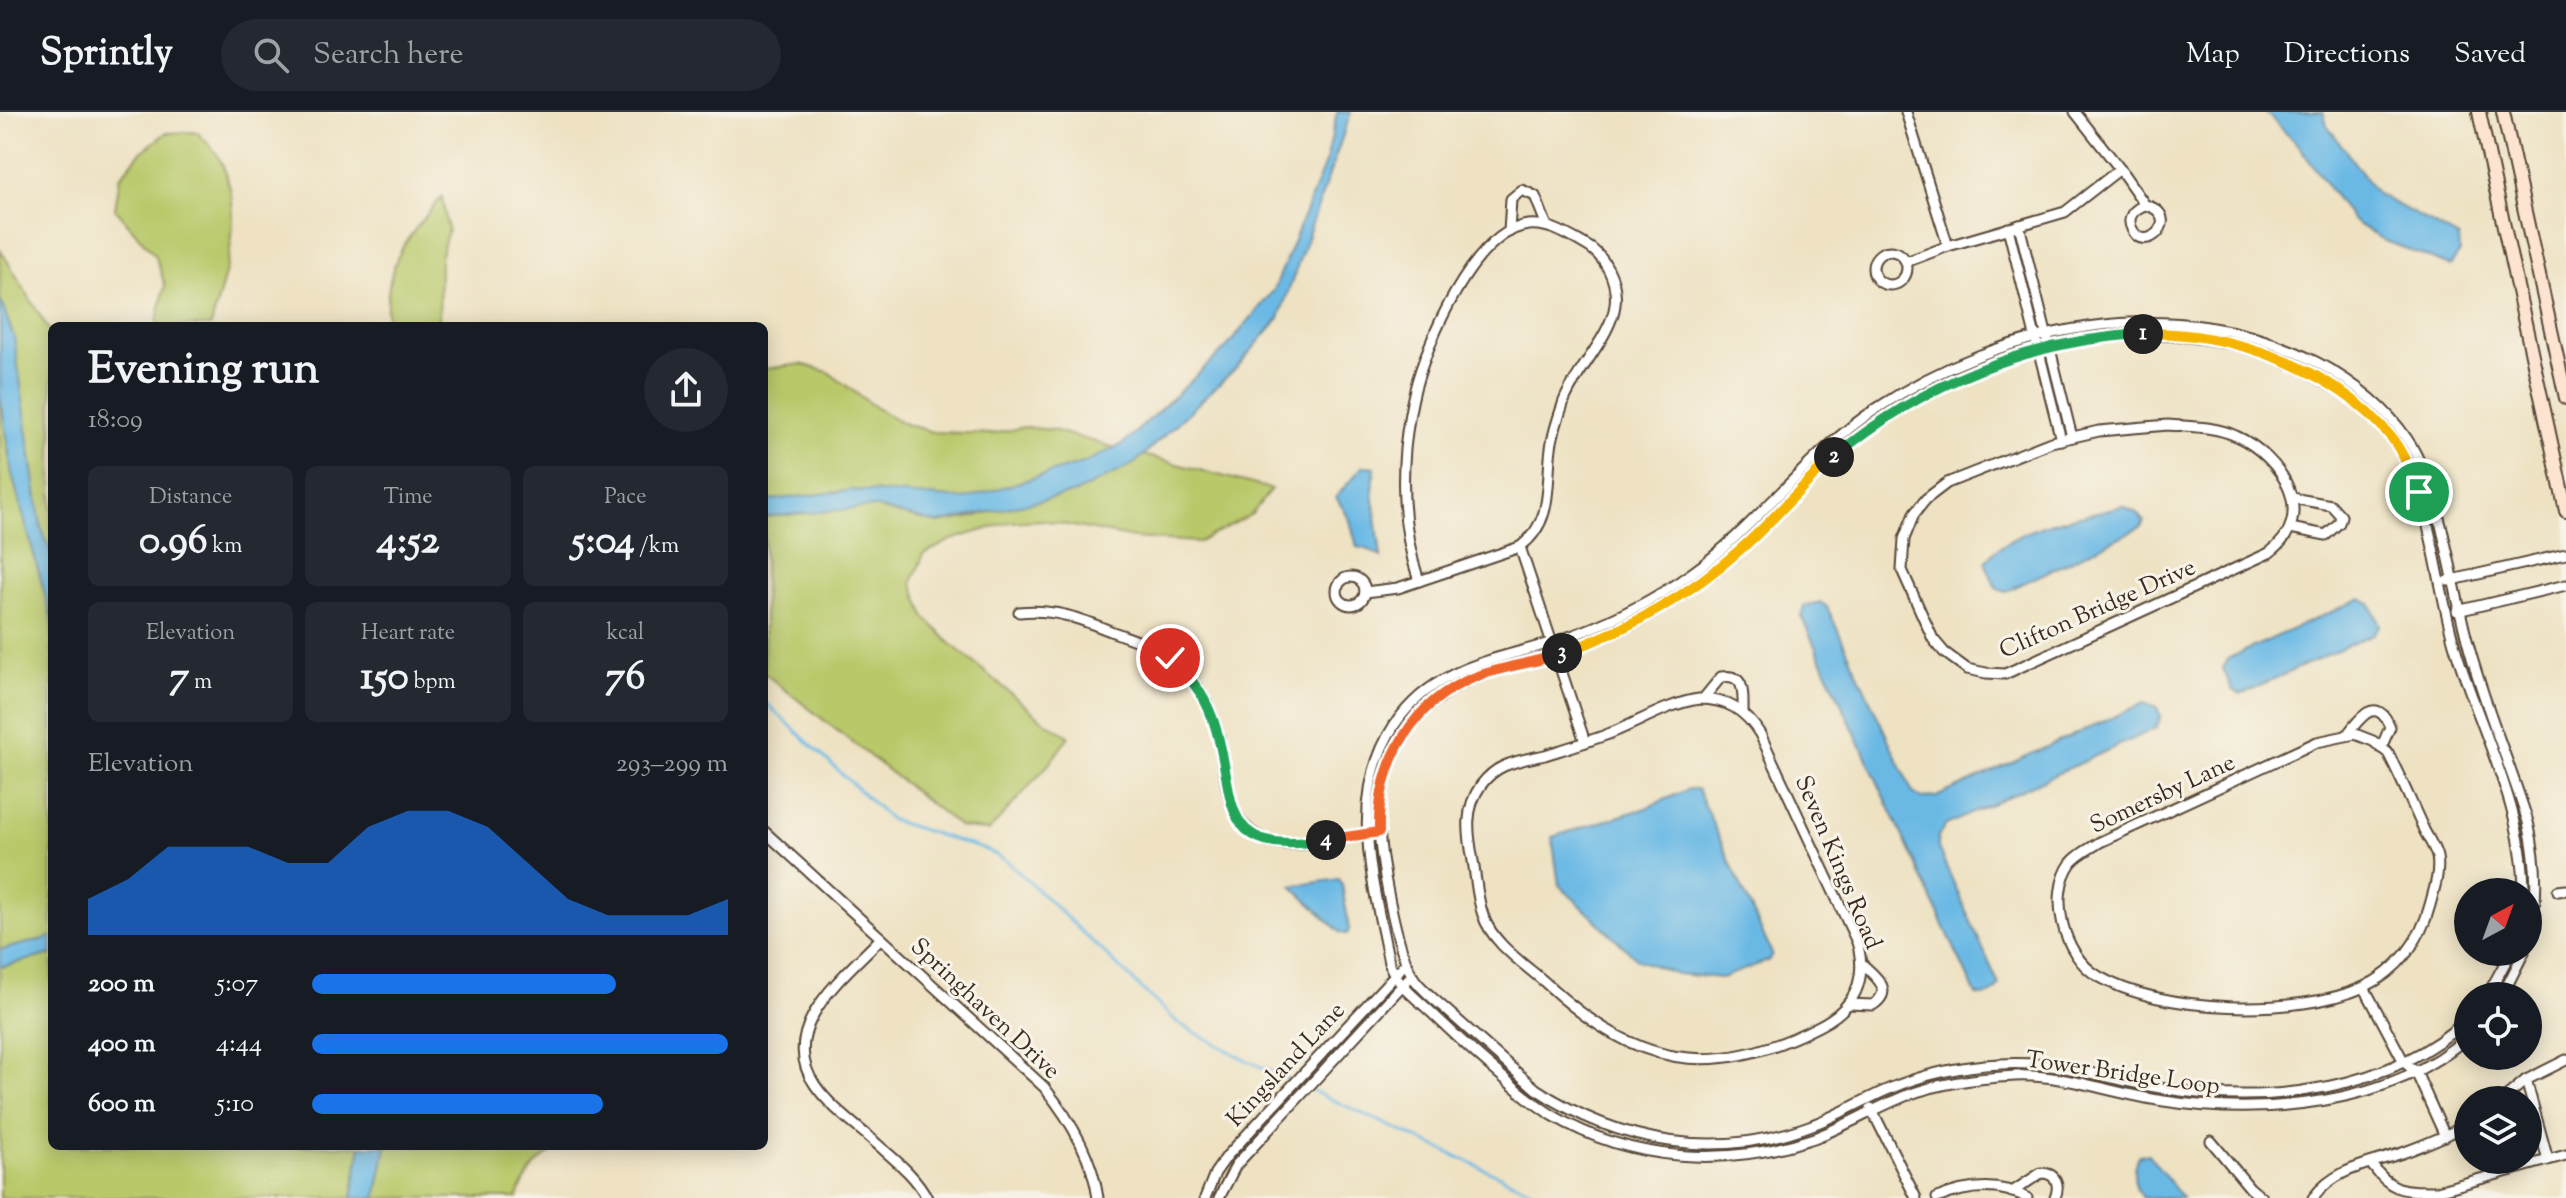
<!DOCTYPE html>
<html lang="en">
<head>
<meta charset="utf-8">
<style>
  body { margin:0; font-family:"Sorts Mill Goudy",serif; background:#242831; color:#f1f3f6; height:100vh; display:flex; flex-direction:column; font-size:30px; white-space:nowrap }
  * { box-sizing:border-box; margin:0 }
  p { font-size:26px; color:#9ea1a6 }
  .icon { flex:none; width:44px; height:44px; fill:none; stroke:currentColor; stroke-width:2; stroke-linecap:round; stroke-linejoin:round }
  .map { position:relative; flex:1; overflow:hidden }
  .side { position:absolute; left:48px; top:210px; width:720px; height:828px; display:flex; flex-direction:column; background:#171b24; border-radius:12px; box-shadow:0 4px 20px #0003 }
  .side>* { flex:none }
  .needle { width:52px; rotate:41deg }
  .fabs { position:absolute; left:2454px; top:766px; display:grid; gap:16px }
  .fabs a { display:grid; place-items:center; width:88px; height:88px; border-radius:50%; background:#171b24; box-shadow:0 4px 20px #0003; font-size:40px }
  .pin { position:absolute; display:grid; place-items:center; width:68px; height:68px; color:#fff; margin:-34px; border:4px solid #fff; border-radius:50%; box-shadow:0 2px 8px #0007 }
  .km { position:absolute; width:40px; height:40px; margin:-20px; border-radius:50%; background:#222; color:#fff; font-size:22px; line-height:40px; text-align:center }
  .round { display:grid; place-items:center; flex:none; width:84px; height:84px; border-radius:42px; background:#242831 }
  .overview { display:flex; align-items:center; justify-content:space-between; height:136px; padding:0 40px }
  h1 { font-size:44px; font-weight:800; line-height:60px }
  .metrics { display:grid; grid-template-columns:repeat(3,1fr); gap:12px; height:136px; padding:8px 40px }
  .metrics div { display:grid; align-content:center; border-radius:12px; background:#242831; text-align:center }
  .metrics b { font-size:40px; font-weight:800 }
  .metrics small { font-size:22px; font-weight:400 }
  .metrics p { font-size:22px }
  .chart { height:224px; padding:16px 40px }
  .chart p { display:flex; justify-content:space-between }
  .chart svg { width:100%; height:144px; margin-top:8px; fill:#1a73e8; opacity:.7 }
  ul { padding:0 40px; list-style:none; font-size:26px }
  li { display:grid; grid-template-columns:128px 96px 1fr; align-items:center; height:60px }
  li i { height:20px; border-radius:10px; background:#1a73e8 }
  header { display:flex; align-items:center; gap:48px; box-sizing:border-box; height:112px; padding:0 40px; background:#171b24; border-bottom:2px solid #363941 }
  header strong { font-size:38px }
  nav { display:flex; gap:44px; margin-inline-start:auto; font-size:28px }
  .search { width:560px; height:72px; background:#242831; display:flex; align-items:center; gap:20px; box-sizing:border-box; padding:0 28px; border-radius:44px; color:#9ea1a6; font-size:30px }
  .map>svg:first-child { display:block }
  .green { fill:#b9c96b; stroke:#7a7a44; stroke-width:2 }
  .water { fill:#6bb9e5; stroke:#537282; stroke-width:2 }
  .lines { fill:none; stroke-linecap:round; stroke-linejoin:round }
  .stream { stroke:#6bb9e5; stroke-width:3 }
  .street-casing { stroke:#564637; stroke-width:13 }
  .secondary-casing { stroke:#564637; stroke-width:16 }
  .street { stroke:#fff; stroke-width:9 }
  .secondary { stroke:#fde4d1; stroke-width:12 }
  .split-1-casing { stroke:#fff; stroke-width:16 }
  .split-2-casing { stroke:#fff; stroke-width:16 }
  .split-3-casing { stroke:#fff; stroke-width:16 }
  .split-4-casing { stroke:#fff; stroke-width:16 }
  .split-5-casing { stroke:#fff; stroke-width:16 }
  .split-1 { stroke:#f5b400; stroke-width:10 }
  .split-2 { stroke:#22a559; stroke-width:10 }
  .split-3 { stroke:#f5b400; stroke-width:10 }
  .split-4 { stroke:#f0652b; stroke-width:10 }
  .split-5 { stroke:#22a559; stroke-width:10 }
  .labels { text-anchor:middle; stroke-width:6; stroke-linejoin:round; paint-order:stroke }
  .street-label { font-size:24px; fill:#3b2a1e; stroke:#f7f3e8 }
</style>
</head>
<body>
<header>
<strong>Sprintly</strong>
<div class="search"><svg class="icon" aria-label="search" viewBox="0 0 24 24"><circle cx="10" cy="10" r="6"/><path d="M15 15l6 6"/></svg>Search here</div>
<nav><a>Map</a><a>Directions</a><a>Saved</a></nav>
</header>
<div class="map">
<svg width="2566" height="1086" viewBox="0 0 2566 1086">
  <rect width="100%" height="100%" fill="#f7f3e8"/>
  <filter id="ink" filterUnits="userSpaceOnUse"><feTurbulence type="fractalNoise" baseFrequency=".0125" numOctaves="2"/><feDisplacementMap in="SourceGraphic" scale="16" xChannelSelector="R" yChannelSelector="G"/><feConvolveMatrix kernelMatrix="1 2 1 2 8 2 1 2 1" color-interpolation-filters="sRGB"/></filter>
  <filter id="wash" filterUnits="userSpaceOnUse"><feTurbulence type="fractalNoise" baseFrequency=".006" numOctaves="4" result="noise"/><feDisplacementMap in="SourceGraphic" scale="32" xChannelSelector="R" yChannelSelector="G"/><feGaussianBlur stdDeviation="1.8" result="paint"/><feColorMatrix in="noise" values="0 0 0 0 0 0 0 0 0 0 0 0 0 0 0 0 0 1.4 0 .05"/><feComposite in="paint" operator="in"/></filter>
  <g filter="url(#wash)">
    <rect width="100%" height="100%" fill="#eee2c3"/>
    <g class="green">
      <path d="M197,20C204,28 213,35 218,44C248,100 226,157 211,214H156L165,173L155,143L115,97L120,65L140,41L166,21Z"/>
      <path d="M442,85L448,118L440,146L439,214H388C384,190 390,156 403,135C413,117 429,101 442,85Z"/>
      <polygon points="0,137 52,223 52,445 41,415 14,226 0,187"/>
      <polygon points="801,252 828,260 876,296 905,312 933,320 993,322 1024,315 1053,318 1116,336 1086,350 964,387 854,378 764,389 764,257"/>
      <polygon points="0,284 12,362 52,508 52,825 0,838"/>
      <polygon points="1143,343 1271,377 1252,402 1199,430 1134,426 1042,408 1010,410 951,428 924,442 912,470 925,505 950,531 1044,609 1069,624 1050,651 989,719 960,715 764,561 764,405 872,395 938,411 974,405 1133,352"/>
      <polygon points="52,842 52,1034 361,1034 352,1086 0,1086 0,855"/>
      <path d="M386,1034H561C538,1046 526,1062 517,1086H376Z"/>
    </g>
    <g class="water">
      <polygon points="1337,0 1351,0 1279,206 1238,254 1134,352 1075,381 938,411 872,395 764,405 764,389 854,378 964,387 1086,350 1123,332 1226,236 1274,178 1327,46"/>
      <polygon points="2265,0 2323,0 2327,13 2377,82 2459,126 2460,140 2450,154 2385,129 2353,109 2298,33"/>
      <polygon points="0,187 14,226 41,415 52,445 52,508 12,362 0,284"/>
      <polygon points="1363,354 1375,355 1373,379 1381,445 1367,437 1357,435 1350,408 1336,385"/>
      <path d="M2122,394L2137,401L2144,409L2141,415L2005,480L1996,476L1985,450C2016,412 2077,406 2122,394Z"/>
      <polygon points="2362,486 2371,492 2380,513 2373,522 2241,582 2232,578 2223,556 2229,546"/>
      <path d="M1820,490L1827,495L1913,681L1922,686L1936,685L2144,591L2157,596L2161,604L2156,616L1946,713L1938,724V736L1999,873C1994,883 1987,886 1976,883L1801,504L1804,494Z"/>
      <polygon points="1689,677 1697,677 1772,842 1768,849 1721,866 1677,862 1638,848 1559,773 1552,725 1646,696"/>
      <polygon points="1339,767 1342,772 1349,818 1347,822 1341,821 1292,774"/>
      <polygon points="52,825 52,842 0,855 0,838"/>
      <polygon points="361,1034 386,1034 376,1086 352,1086"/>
      <path d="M2148,1042L2182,1086H2142C2133,1074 2131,1056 2139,1043Z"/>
    </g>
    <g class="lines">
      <g class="stream">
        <polyline points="764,589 891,708 986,738 1007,749 1178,911 1240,945 1289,968"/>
        <polyline points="1313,979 1548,1086"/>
      </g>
    </g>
  </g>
  <g filter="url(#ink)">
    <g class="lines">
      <g class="street-casing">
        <g id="street">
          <polyline points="1906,0 1948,134"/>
          <path d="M2120,57L2145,93C2185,103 2145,145 2132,117C2126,105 2134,97 2145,93"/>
          <polyline points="2019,113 2072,325"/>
          <polyline points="2008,116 2061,328"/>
          <polyline points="1509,120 1511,87 1522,78 1535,84 1547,114"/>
          <circle cx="1890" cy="156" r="17"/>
          <polyline points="1906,150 1948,134 2065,100 2120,57 2075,0"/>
          <path d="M2168,313C2191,315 2215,314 2236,324C2281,344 2320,404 2269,441L2005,562L1986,561L1967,557L1944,540L1933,527L1902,458L1904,427L1914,402L1926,387L1947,371L2051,330L2099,319Z"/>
          <polyline points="2290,416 2326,423 2339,411 2341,404 2331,393 2292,386"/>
          <circle cx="1351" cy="479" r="14"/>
          <path d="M1419,469C1405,427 1401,382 1405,337C1407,318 1410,297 1415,277C1427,231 1473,120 1528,113C1549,111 1566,122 1584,132C1605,143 1618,169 1615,193C1611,224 1577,257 1564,289C1559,304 1553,320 1551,336C1546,374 1554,409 1520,435L1585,630"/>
          <polyline points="2448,469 2566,442"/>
          <polyline points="1365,480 1398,476 1520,435"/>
          <polyline points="2457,499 2566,473"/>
          <path d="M1019,500C1054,496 1081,507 1113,520C1132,527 1152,533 1168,545C1195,564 1212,595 1219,626C1227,662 1222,708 1262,726C1294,742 1336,724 1370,721"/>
          <path d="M1699,587C1727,587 1745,598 1760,622L1857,830C1868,868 1855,896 1819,914C1711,970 1635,953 1548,873C1526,853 1492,832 1483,803C1477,786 1476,766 1473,749C1468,722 1464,697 1481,673C1487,665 1495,658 1504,654C1517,648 1531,646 1545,643C1564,637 1584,631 1603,624C1635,613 1665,592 1699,587Z"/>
          <path d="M1703,587L1721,565C1746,561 1743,582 1743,600"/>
          <path d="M2355,622L2373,629L2388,641C2401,666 2412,692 2424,718C2428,726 2435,736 2437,745C2440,760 2434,778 2430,793C2421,828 2398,859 2364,875C2298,905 2160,901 2098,864C2063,844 2048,783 2071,751C2078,742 2091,736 2100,730L2317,630Z"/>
          <path d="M2347,623C2360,605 2377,583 2390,615L2381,636"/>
          <path d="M764,719L1044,975C1070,1007 1092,1043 1098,1086"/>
          <polyline points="2558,779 2566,778"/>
          <path d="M881,826C846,863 775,916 815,973C830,995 857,1014 877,1032C895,1048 916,1064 927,1086"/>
          <polyline points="2364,875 2404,950 2416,960 2445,1024"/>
          <polyline points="2487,884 2511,840"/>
          <polyline points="2502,884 2524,840"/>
          <path d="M1848,892L1873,893C1895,878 1875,864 1862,852"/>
          <path d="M2468,906C2392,979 2267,993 2167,977C2110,968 2058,948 2000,952C1962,954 1924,962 1889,977C1863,988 1839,1003 1812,1013C1718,1049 1619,1032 1536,977C1508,953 1480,928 1452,903C1440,892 1425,881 1415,868C1397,843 1379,743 1379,710C1379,689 1382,668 1389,650C1405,609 1443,576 1484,562C1510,553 1537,550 1563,541C1602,528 1639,510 1673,488C1705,468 1735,445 1761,418C1781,399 1798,378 1818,359C1853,327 1892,299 1935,277C2056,216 2206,197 2326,271C2355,288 2383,310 2400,339C2432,392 2437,475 2455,535C2479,616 2524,695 2524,780"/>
          <path d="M2468,924C2392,994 2261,1004 2164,989C2114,982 2066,962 2015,964C1979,966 1942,970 1908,983C1876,995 1847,1014 1814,1026C1727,1056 1631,1050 1552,1003C1529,989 1510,971 1490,954C1470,937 1451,919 1432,901C1414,884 1398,874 1389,851C1374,772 1346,686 1395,612C1440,546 1512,548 1579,521C1619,506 1657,486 1692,461C1759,413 1806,343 1876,297C2004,212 2177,177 2318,251C2353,270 2385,294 2407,327C2441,378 2451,468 2467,528C2483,590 2509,649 2528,710C2537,749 2540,788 2528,827"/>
          <polyline points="2502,988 2526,968 2566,948"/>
          <polyline points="1871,996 1916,1086"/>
          <polyline points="2211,1029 2250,1076 2262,1086"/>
          <polyline points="2548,1048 2566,1043"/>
          <path d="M2371,1052C2391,1080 2404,1079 2437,1079L2548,1048L2526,968"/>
          <path d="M2012,1080L2041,1061C2057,1061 2060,1073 2055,1086"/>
          <polyline points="1205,1086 1215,1061 1227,1044 1405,852"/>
          <polyline points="1219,1086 1236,1053 1412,863"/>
          <path d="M1937,1086C1967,1074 1998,1070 2027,1086"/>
          <path d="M2313,1086C2336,1055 2371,1052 2405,1040C2427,1032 2448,1023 2468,1012"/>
        </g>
      </g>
      <g class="secondary-casing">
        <g id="secondary">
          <polyline points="2479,0 2566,399"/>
          <polyline points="2503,0 2566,286"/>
        </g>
      </g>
      <use href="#street" class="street"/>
      <use href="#secondary" class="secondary"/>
    </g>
  </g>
  <g class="lines" filter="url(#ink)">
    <g class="split-1-casing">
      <path id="split-1" d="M2143,222C2228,217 2338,258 2391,325C2404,342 2412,361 2419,380"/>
    </g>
    <g class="split-2-casing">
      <path id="split-2" d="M1834,345C1921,272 2029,228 2143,222"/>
    </g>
    <g class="split-3-casing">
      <path id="split-3" d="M1562,541C1628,518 1690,483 1742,436C1774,408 1801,374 1834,345"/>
    </g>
    <g class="split-4-casing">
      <path id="split-4" d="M1326,728L1379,720C1377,652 1412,588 1478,564C1505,554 1535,551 1562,541"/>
    </g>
    <g class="split-5-casing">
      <path id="split-5" d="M1170,546C1188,563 1203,580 1212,605C1240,679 1208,747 1326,728"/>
    </g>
    <use href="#split-1" class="split-1"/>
    <use href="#split-2" class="split-2"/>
    <use href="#split-3" class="split-3"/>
    <use href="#split-4" class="split-4"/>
    <use href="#split-5" class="split-5"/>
  </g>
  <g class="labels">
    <g class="street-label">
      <text transform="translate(2097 496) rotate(-24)" y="8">Clifton Bridge Drive</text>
      <text transform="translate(2162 681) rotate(-25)" y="8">Somersby Lane</text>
      <text transform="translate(1839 750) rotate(67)" y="8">Seven Kings Road</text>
      <text transform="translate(986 896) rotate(43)" y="8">Springhaven Drive</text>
      <text transform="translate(1285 952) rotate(-47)" y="8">Kingsland Lane</text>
      <text transform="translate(2123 960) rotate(8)" y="8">Tower Bridge Loop</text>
    </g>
  </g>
</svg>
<div class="fabs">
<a><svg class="needle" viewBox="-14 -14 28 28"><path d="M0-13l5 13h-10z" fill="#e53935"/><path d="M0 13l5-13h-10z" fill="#9ea1a6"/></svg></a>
<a><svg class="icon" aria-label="locate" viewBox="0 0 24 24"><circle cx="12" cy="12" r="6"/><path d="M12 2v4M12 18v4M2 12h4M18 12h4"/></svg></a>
<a><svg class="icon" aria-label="layers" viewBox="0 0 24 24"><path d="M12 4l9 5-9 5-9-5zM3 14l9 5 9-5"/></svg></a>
</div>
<div class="pin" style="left:2419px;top:380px;background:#1e9e55"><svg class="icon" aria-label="arrive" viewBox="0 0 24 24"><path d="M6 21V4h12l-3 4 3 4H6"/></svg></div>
<div class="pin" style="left:1170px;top:546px;background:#d93025"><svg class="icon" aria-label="check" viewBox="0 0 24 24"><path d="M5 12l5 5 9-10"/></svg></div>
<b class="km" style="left:2143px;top:222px">1</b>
<b class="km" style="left:1834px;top:345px">2</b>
<b class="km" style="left:1562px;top:541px">3</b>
<b class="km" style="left:1326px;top:728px">4</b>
<section class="side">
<div class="overview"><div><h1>Evening run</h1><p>18:09</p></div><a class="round"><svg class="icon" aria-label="share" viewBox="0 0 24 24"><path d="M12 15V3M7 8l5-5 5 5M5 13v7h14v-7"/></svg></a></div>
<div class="metrics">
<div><p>Distance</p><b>0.96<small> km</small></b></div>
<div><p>Time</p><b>4:52</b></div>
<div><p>Pace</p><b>5:04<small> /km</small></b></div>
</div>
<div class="metrics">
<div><p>Elevation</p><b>7<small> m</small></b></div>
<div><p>Heart rate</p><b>150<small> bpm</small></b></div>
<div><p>kcal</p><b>76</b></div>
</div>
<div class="chart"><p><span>Elevation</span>293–299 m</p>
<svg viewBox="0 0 160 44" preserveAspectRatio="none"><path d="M0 44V33L10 27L20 17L30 17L40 17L50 22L60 22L70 11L80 6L90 6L100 11L110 22L120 33L130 38L140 38L150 38L160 33V44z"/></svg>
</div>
<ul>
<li><b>200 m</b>5:07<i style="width:73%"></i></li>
<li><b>400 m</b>4:44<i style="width:100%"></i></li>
<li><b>600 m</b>5:10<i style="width:70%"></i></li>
</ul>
</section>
</div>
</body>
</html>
